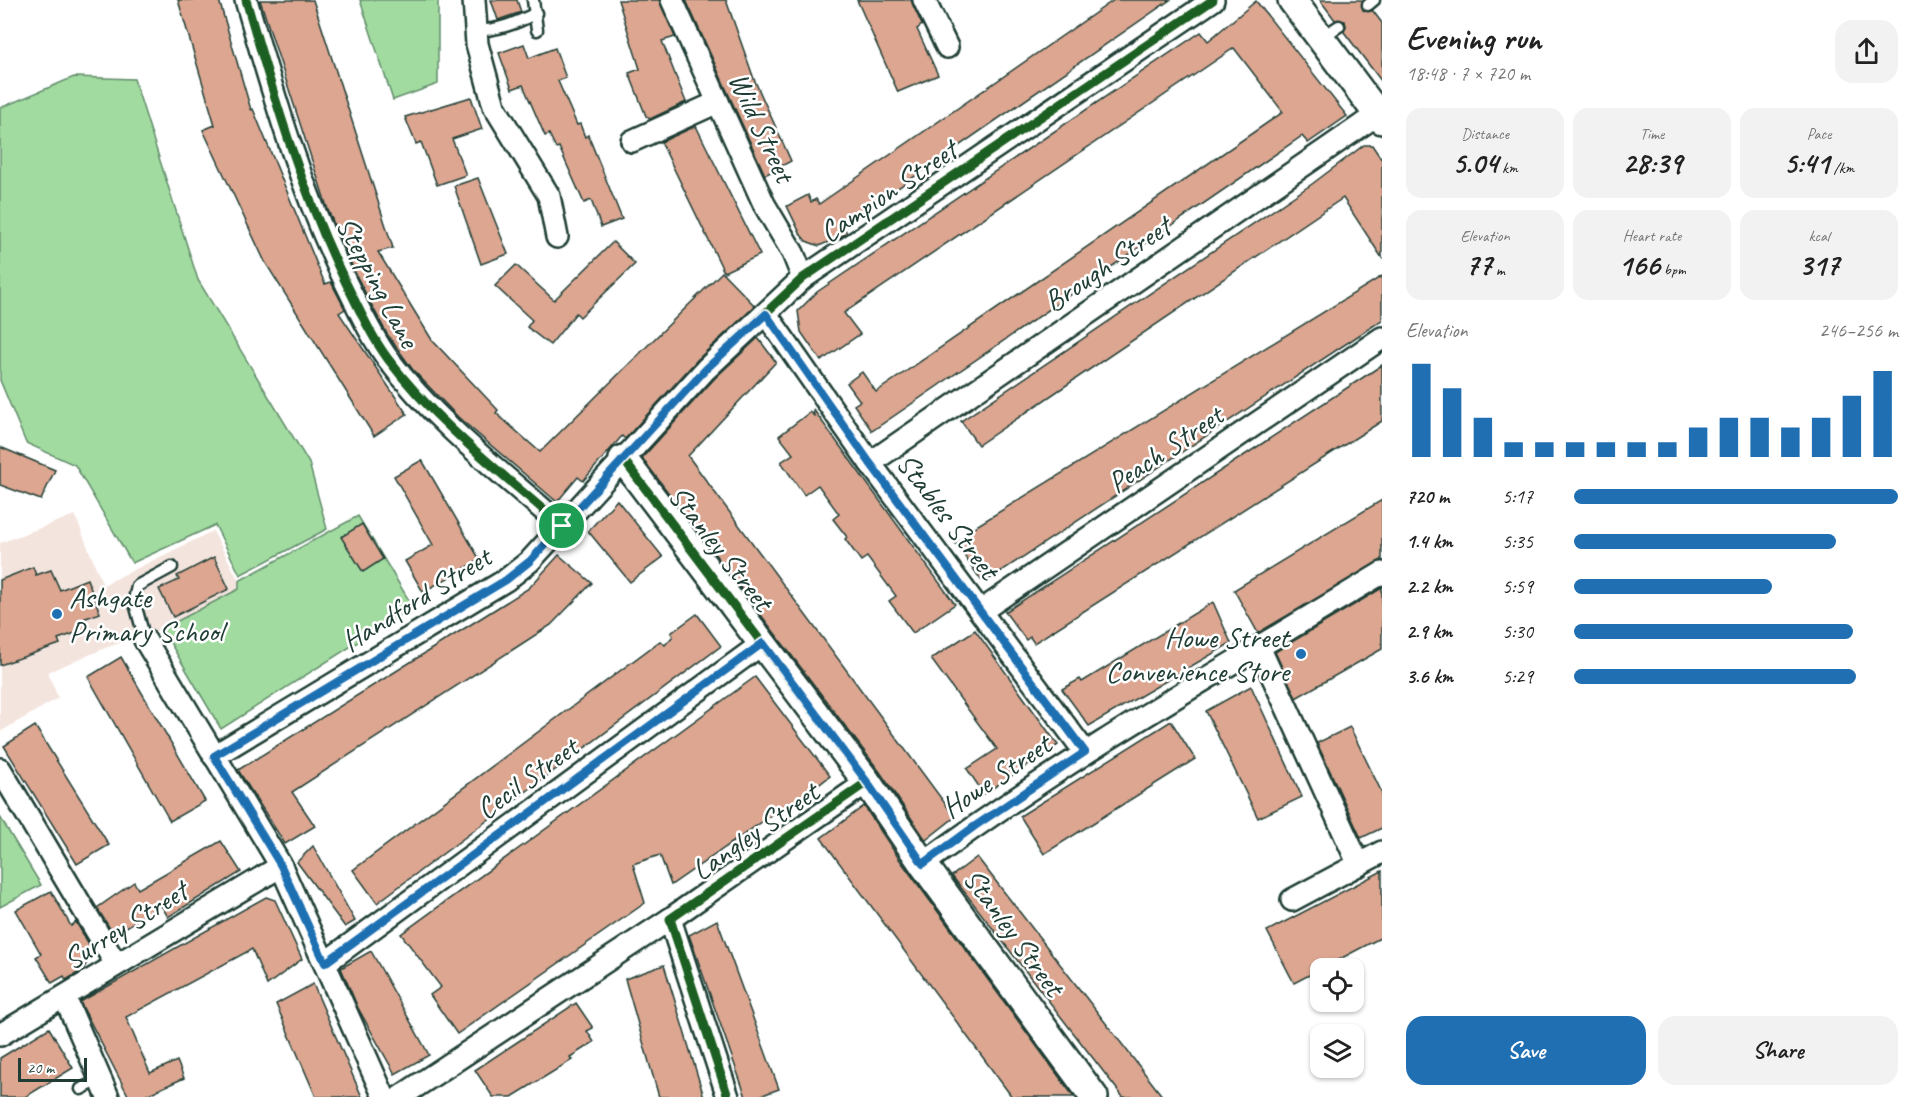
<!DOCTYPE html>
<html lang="en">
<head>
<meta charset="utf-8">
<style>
  body { margin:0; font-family:Caveat,sans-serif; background:#f2f2f2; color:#222; height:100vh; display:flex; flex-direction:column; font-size:22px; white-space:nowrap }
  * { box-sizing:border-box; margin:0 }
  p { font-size:20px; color:#767676 }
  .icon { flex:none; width:33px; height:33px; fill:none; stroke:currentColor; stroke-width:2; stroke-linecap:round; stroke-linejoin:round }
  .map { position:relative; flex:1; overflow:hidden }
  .side { display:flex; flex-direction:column; background:#fff; width:540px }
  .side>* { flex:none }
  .controls { position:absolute; left:1310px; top:958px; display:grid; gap:12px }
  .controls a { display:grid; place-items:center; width:54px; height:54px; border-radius:12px; background:#fff; box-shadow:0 2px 4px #0004; font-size:30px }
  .scale { position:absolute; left:18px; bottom:15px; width:69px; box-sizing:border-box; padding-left:6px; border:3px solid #1f3d34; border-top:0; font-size:16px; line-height:21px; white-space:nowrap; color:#1f3d34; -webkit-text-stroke:4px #fff; paint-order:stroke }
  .pin { position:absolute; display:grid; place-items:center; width:51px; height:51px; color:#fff; margin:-26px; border:3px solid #fff; border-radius:50%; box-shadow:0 2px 6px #0007 }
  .round { display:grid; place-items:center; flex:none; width:63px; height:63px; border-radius:18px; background:#f2f2f2 }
  .head { display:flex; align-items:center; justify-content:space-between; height:102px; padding:0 24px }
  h1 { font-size:33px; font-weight:700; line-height:45px }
  .stats { display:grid; grid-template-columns:repeat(3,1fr); gap:9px; height:102px; padding:6px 24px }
  .stats div { display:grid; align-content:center; border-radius:15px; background:#f2f2f2; text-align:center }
  .stats b { font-size:30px; font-weight:700 }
  .stats small { font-size:16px; font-weight:400 }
  .stats p { font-size:16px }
  .chart { height:168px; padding:12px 24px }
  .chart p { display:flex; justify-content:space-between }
  .chart svg { width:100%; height:108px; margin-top:6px; stroke:#1f6fb2; stroke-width:6 }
  .action { display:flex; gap:12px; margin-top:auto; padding:12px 24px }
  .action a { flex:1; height:69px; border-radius:18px; background:#1f6fb2; color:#fff; font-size:24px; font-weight:700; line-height:69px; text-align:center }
  .action a+a { background:#f2f2f2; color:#222 }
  ul { padding:0 24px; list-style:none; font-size:20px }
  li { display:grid; grid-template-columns:96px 72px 1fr; align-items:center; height:45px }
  li i { height:15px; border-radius:8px; background:#1f6fb2 }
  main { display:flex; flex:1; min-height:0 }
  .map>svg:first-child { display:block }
  .built { fill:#f4e4de }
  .green { fill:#a2dba0; stroke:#608c6a; stroke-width:1.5 }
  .building { fill:#dca691; stroke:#1f3d34; stroke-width:1.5 }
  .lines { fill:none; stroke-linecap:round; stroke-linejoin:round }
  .service-casing { stroke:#1f3d34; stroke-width:15 }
  .minor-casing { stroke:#1f3d34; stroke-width:26 }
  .tertiary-casing { stroke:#1f3d34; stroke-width:32 }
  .service { stroke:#fff; stroke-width:10 }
  .minor { stroke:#fff; stroke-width:21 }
  .tertiary { stroke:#fff; stroke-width:27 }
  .cycleway-casing { stroke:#fff; stroke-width:13 }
  .cycleway { stroke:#1b5e20; stroke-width:9 }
  .route-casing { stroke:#fff; stroke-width:12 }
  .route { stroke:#1f6fb2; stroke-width:8 }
  .poi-dot { fill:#1f6fb2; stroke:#fff; stroke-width:2 }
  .labels { text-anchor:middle; stroke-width:5; stroke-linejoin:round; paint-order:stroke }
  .street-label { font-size:30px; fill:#1f3d34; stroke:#fff }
  .poi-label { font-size:30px; fill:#1f3d34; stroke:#fff; text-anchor:start }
</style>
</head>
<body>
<main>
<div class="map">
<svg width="1382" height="1097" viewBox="0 0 1382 1097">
  <rect width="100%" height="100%" fill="#fff"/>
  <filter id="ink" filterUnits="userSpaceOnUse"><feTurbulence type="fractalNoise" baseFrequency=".0167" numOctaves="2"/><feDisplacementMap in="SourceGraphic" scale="12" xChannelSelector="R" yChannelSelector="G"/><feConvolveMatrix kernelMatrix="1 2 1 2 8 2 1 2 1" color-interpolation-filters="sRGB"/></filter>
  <g filter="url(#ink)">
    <polygon class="built" points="75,515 103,585 213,531 239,581 239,589 162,629 108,647 48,672 58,698 0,732 0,543"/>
    <g class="green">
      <polygon points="360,0 438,0 438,84 393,100"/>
      <polygon points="74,77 134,79 198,280 309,463 327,529 240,575 215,525 132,563 75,465 26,443 0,380 0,108"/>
      <polygon points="358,516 413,607 221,729 162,629 239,589 239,581"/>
      <polygon points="0,817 41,885 0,907"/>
    </g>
    <g class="building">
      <polygon points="178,0 219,0 251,110 253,109 325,284 331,282 345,309 339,313 407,414 374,436 265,262 203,130 215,125"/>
      <polygon points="260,0 313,0 393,248 378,252 432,340 498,410 496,413 540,452 722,272 755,306 697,360 625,439 622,436 583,481 578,477 557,502 458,417 413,370 387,334 357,277 328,210"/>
      <polygon points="491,0 517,0 521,12 498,20"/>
      <polygon points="618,0 659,0 675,37 662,41 686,102 650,119 646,116 629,73 640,69"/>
      <polygon points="686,0 726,0 754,79 791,161 765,175"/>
      <polygon points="857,0 911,0 922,25 917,29 938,75 898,92"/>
      <polygon points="1114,0 1170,0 843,226 847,233 840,237 819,246 806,241 801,235 787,206 808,195 811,202 816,199 819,204"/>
      <polygon points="1320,0 1363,0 1363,10 1373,11 1382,23 1382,82 1344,32 1346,26 1345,21 1335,20"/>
      <polygon points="1256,1 1347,116 1308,143 1302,136 872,431 854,405 860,401 847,383 862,372 876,392 1283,112 1234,48 844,313 860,334 821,361 801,332 798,311 817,292 1201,32 1208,41"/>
      <polygon points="524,44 529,58 555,48 566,78 558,81 577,125 580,124 585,137 588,135 622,219 601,227 591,200 584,203 559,147 556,148 549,134 545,136 523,85 512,89 499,53"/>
      <polygon points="471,97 482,129 452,139 466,175 437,185 421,142 416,144 405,117"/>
      <polygon points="696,126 760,255 724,272 661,142"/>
      <polygon points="1364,145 1372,145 1382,160 1382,258 1343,198 978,445 961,421 1312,184"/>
      <polygon points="478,178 508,254 481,264 454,186"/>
      <polygon points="613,242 635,264 580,317 576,313 550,345 527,327 532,320 495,286 516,265 554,300"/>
      <polygon points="1382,276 1382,320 988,580 981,580 956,544 967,536 965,533"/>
      <polygon points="758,338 776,362 688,456 955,817 926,840 880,772 642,458 715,378"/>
      <polygon points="1382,365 1382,421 1034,643 1030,637 1026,640 1005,612"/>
      <polygon points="813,409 955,604 913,633 889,601 896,596 867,557 861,561 845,539 847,537 833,519 839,514 818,485 804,495 781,462 793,454 779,436 810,412 814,416"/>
      <polygon points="0,447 55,470 41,500 0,485"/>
      <polygon points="422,460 480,560 423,592 405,561 433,545 394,476"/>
      <polygon points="617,500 663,557 630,582 588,531"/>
      <polygon points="1382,500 1382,560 1258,633 1234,590"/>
      <polygon points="362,524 383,559 363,572 341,537"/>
      <polygon points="559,555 592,583 551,625 292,792 315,826 285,844 238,770 529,588"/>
      <polygon points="214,557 229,589 173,617 159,589 179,580 177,576"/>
      <polygon points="33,567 36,575 51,570 60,590 87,579 100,613 83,619 87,629 58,639 60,644 0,665 0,580"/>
      <polygon points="1382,588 1382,649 1296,698 1275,652"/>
      <polygon points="1213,602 1231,643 1089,726 1062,689 1080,679 1082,682"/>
      <polygon points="697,614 721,646 377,903 353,870 660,641 665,645 673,636 671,633"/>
      <polygon points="975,630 1058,745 984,794 967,769 997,749 931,659"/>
      <polygon points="121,657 205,801 170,821 88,677"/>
      <polygon points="755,677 830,776 794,804 792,801 671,885 660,855 633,864 645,903 457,1034 430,995 441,987 401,934"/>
      <polygon points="1251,686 1302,797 1258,818 1206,711"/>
      <polygon points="1171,721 1195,759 1044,854 1020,816"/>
      <polygon points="35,726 109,845 77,864 4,746"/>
      <polygon points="1350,727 1382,793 1382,828 1361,838 1317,743"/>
      <polygon points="864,806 900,860 1074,1097 1012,1097 821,838"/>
      <polygon points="221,841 241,872 168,917 161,905 114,935 97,908 134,882 138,889"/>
      <polygon points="313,846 355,921 345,927 297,862"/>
      <polygon points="977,857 1163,1097 1123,1097 952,876"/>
      <polygon points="1382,871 1382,937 1294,983 1267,931"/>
      <polygon points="51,891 71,926 76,922 93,951 83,970 66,980 64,976 52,983 36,957 41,954 16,910"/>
      <polygon points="266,897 275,900 302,959 267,985 252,949 126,1017 150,1073 177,1061 184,1078 142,1097 129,1097 80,1002"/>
      <polygon points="717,920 779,1089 757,1097 746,1097 689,935"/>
      <polygon points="371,951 429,1055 395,1074 358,1008 341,968"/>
      <polygon points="664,965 704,1097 659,1097 625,979"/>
      <polygon points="313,984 362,1097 316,1097 276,1004"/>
      <polygon points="576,1003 593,1028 587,1031 594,1042 570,1057 572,1060 512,1097 493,1097 475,1070"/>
      <polygon points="49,1028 73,1068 25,1097 0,1097 0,1058"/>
    </g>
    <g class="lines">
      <g class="service-casing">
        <g id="service">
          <polyline points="533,0 537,30"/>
          <polyline points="1368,5 1374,0"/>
          <path d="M475,31C498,30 515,24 536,13"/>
          <polyline points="1321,38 1339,26"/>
          <polyline points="145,640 134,600 137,586 172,567"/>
          <polyline points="81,1089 101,1079"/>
        </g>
      </g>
      <g class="minor-casing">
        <g id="minor">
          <path d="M246,0C274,97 302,193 346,283C359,309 371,336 388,359C437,424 502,473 562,526"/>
          <polyline points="474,0 477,44 494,106 549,196 557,237"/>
          <polyline points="672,0 764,204 793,253 803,278"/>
          <polyline points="924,0 947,47"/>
          <polyline points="632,141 718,102"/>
          <polyline points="766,314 870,463 1085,752"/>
          <polyline points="870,463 1378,114"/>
          <polyline points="981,611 1382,338"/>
          <polyline points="145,640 281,866 384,1097"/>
          <polyline points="1259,647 1359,865"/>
          <polyline points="214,756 506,580 530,561 706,369 803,278 1213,0"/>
          <polyline points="0,769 116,964"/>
          <path d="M923,864C1069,756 1227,667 1382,573"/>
          <polyline points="1292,900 1382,852"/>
          <polyline points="670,919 728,1097"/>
          <polyline points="325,963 763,643"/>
          <polyline points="65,998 108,1097"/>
          <polyline points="0,1035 281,866"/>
          <polyline points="400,1097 670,919 867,782"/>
        </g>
      </g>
      <g class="tertiary-casing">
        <g id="tertiary">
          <polyline points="1292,0 1382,120"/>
          <polyline points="623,459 867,782 923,864 1094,1097"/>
        </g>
      </g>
      <use href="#service" class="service"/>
      <use href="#minor" class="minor"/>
      <use href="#tertiary" class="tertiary"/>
      <g class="cycleway-casing">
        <g id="cycleway">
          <path d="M246,0C274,97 302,193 346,283C359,309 371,336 388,359C437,424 502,473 562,526L706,369L803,278L1213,0"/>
          <polyline points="623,459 867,782 670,919 728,1097"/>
        </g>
      </g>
      <use href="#cycleway" class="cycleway"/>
    </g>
  </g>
  <g class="lines" filter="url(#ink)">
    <g class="route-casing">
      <polygon id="route" points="766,314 870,463 1085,752 975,826 923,864 867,782 763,643 325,963 281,866 214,756 506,580 530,561 706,369"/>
    </g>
    <use href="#route" class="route"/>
  </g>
  <g class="poi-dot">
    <circle cx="57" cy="614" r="6"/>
    <circle cx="1301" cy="654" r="6"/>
  </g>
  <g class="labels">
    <g class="street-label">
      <text transform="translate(762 127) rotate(65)" y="10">Wild Street</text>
      <text transform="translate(888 191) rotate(-34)" y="10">Campion Street</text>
      <text transform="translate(1107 264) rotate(-34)" y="10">Brough Street</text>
      <text transform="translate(378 282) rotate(62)" y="10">Stepping Lane</text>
      <text transform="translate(1165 449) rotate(-34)" y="10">Peach Street</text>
      <text transform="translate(948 516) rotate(53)" y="10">Stables Street</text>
      <text transform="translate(721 548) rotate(52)" y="10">Stanley Street</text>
      <text transform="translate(416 599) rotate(-32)" y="10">Handford Street</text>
      <text transform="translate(996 776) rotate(-34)" y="10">Howe Street</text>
      <text transform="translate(527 778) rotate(-36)" y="10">Cecil Street</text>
      <text transform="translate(755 831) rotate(-35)" y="10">Langley Street</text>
      <text transform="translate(125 925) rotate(-32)" y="10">Surrey Street</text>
      <text transform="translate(1014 932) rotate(54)" y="10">Stanley Street</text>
    </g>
    <g class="poi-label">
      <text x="69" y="607">Ashgate<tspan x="69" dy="34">Primary School</tspan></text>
      <text x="1289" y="647" text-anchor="end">Howe Street<tspan x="1289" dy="34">Convenience Store</tspan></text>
    </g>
  </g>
</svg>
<div class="controls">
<a><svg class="icon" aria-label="locate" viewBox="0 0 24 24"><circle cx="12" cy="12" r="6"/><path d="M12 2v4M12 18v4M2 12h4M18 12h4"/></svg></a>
<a><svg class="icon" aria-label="layers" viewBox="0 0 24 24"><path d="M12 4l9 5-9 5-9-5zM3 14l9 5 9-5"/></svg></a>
</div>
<div class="scale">20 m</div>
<div class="pin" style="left:562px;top:526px;background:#1e9e55"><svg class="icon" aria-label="arrive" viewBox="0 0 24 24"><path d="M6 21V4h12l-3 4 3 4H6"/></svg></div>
</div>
<section class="side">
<div class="head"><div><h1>Evening run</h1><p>18:48 · 7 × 720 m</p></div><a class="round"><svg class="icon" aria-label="share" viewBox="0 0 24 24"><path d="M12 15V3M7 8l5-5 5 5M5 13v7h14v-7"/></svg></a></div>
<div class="stats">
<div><p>Distance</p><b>5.04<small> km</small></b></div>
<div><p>Time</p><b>28:39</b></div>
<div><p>Pace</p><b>5:41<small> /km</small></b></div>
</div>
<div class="stats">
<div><p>Elevation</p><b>77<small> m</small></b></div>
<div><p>Heart rate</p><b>166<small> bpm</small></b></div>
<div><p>kcal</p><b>317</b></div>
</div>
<div class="chart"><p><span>Elevation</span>246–256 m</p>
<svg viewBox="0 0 160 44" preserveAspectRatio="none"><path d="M5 44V6M15 44V16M25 44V28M35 44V38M45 44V38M55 44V38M65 44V38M75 44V38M85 44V38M95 44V32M105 44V28M115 44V28M125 44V32M135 44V28M145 44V19M155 44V9"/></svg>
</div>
<ul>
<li><b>720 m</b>5:17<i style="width:100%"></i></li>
<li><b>1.4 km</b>5:35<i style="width:81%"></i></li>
<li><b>2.2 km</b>5:59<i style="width:61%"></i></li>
<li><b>2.9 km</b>5:30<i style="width:86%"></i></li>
<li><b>3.6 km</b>5:29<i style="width:87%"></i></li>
</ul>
<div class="action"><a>Save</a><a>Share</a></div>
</section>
</main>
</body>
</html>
